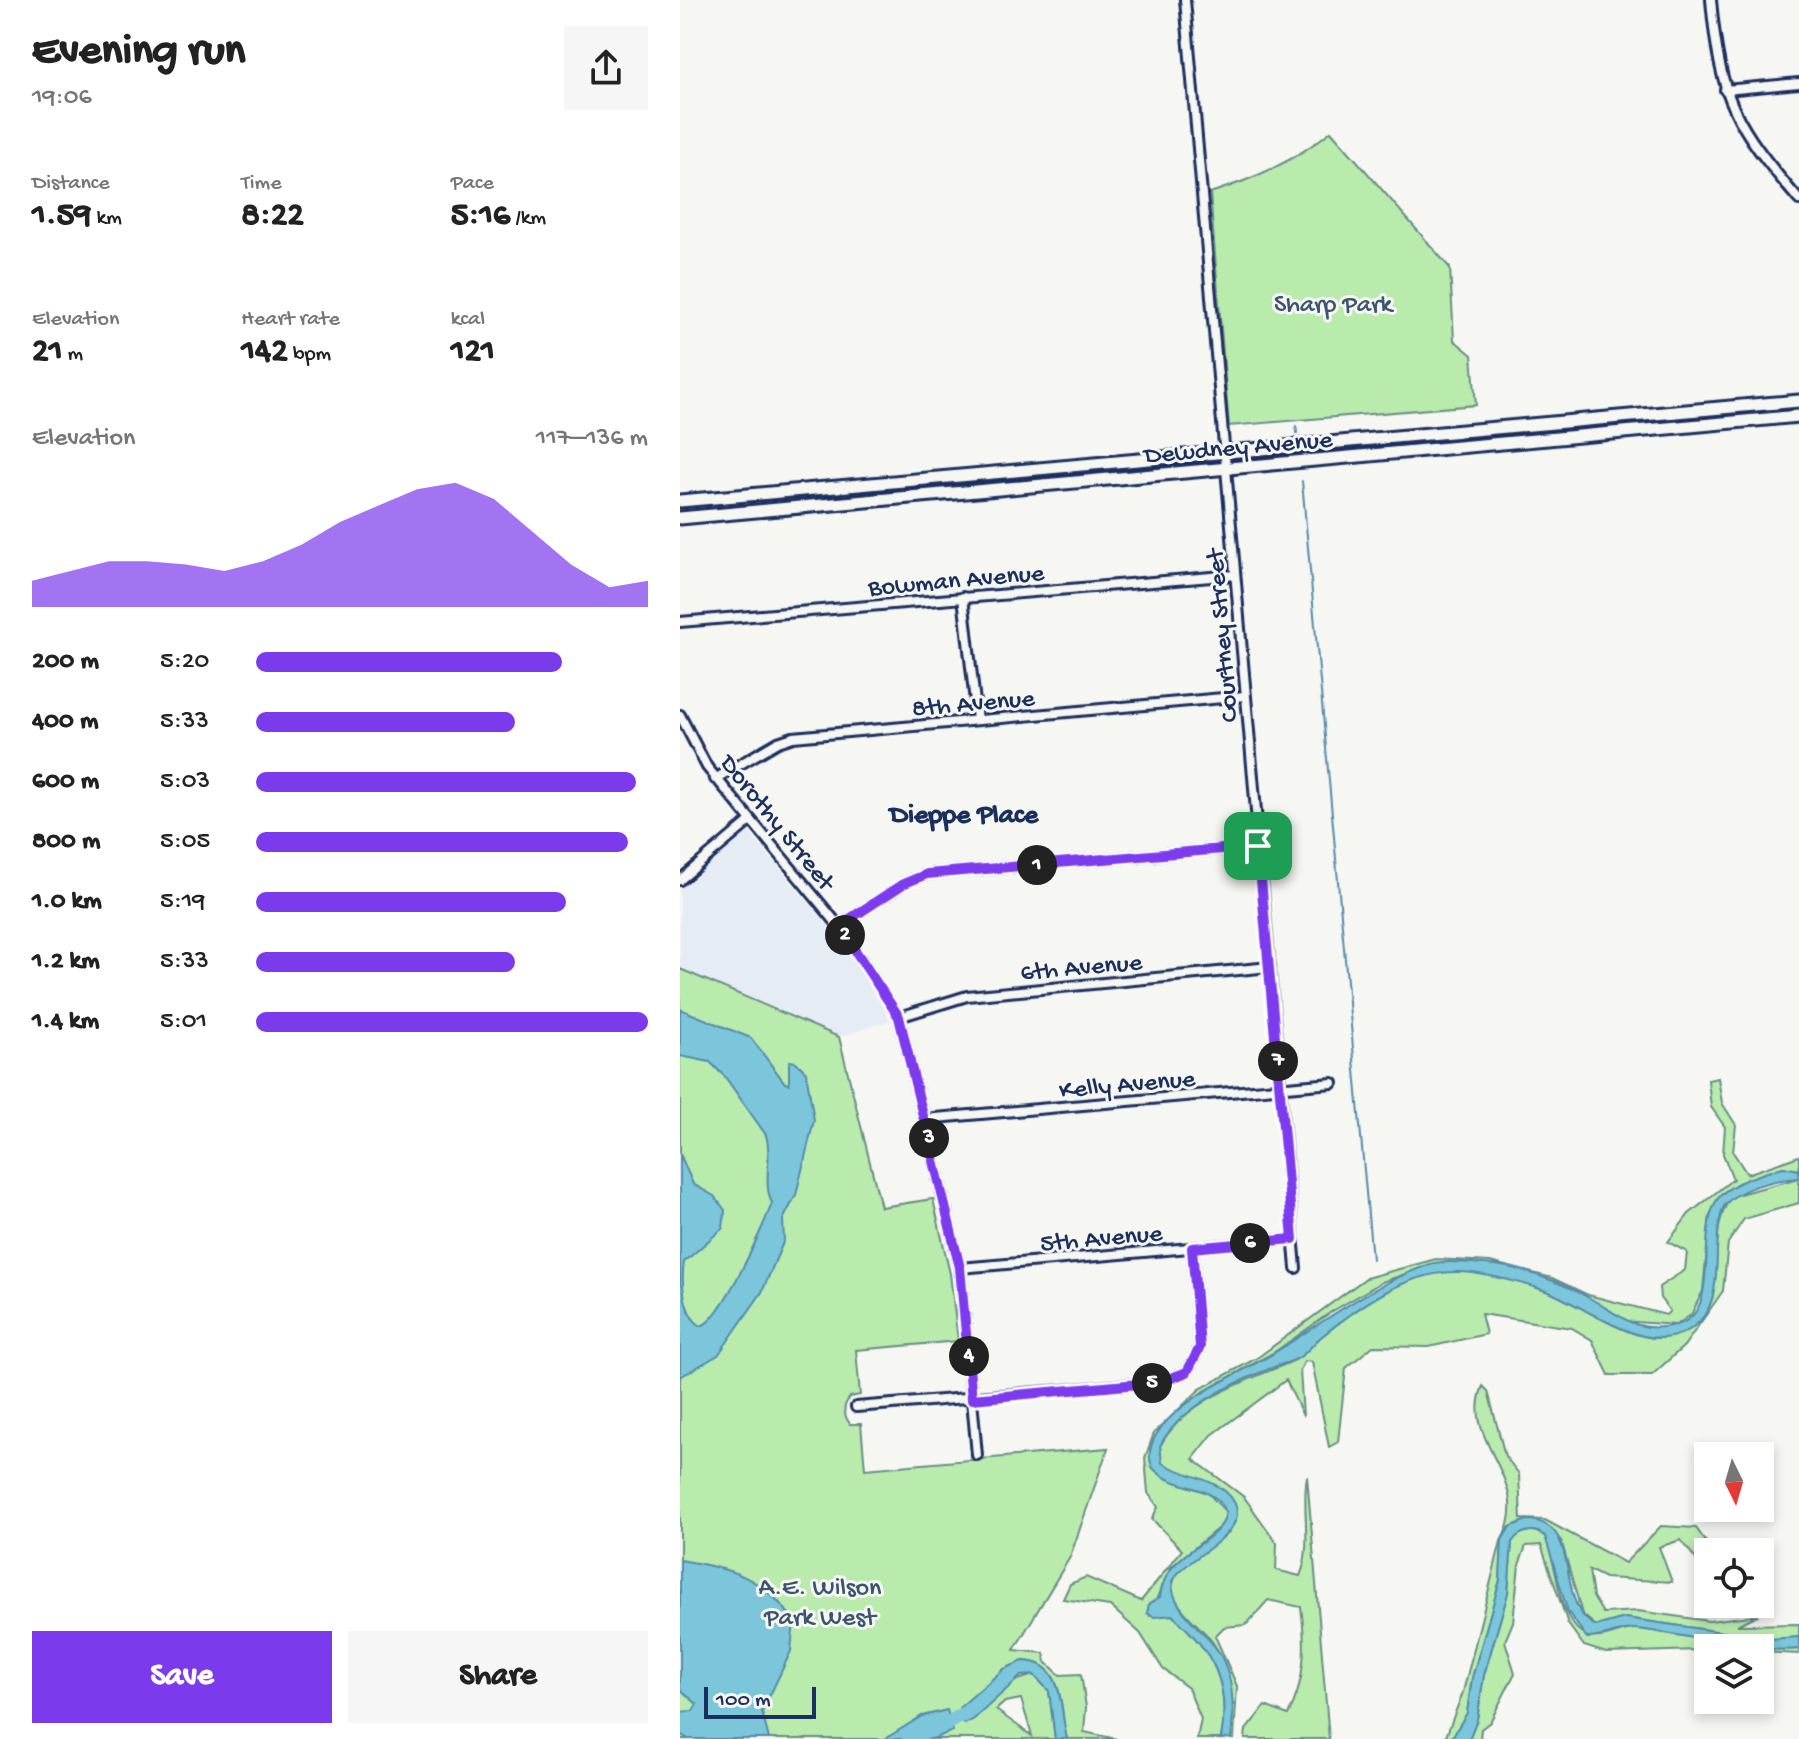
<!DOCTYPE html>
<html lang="en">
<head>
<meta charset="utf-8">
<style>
  body { margin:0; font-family:"Gochi Hand",sans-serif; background:#f6f6f6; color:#222; height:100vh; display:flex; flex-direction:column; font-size:30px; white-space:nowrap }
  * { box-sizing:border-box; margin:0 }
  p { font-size:26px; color:#767676 }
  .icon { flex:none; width:44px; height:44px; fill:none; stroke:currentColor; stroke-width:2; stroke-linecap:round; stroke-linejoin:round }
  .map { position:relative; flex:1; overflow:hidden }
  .drawer { display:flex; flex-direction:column; background:#fff; width:680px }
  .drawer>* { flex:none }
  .needle { width:52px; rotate:175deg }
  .buttons { position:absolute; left:1014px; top:1442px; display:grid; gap:16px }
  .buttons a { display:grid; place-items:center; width:80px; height:80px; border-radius:0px; background:#fff; box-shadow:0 4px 12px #0003; font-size:40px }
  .scale { position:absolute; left:24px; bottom:20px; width:112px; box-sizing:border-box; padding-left:8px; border:4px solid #1b2f5e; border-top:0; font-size:22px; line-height:28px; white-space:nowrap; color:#1b2f5e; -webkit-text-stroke:6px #f6f6f2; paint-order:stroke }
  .pin { position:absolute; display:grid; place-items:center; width:68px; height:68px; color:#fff; margin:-34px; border-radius:16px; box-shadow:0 4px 12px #0006 }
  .km { position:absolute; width:40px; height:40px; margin:-20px; border-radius:50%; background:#222; color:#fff; font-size:22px; line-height:40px; text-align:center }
  .round { display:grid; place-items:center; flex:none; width:84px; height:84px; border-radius:0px; background:#f6f6f6 }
  .overview { display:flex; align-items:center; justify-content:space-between; height:136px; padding:0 32px }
  h1 { font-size:44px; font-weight:700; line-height:60px }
  .stats { display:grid; grid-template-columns:repeat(3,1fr); gap:12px; height:136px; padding:8px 32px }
  .stats div { display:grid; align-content:center }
  .stats b { font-size:34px; font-weight:700 }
  .stats small { font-size:22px; font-weight:400 }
  .stats p { font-size:22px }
  .chart { height:224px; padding:16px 32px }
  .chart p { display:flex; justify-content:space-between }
  .chart svg { width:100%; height:144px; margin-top:8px; fill:#7c3aed; opacity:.7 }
  .cta { display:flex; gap:16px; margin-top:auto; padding:16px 32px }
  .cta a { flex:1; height:92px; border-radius:0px; background:#7c3aed; color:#fff; font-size:32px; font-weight:700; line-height:92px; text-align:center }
  .cta a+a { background:#f6f6f6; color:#222 }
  ul { padding:0 32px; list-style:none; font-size:26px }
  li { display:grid; grid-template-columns:128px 96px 1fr; align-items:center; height:60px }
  li i { height:20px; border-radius:10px; background:#7c3aed }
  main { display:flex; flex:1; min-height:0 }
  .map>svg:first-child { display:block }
  .built { fill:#e6ecf4 }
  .green { fill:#b9ebac; stroke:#6a8d85; stroke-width:2; fill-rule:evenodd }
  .water { fill:#7cc6dc; stroke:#558aaa; stroke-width:2 }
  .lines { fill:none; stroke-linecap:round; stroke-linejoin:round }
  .stream { stroke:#558aaa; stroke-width:2 }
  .river { stroke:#7cc6dc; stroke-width:14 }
  .minor-casing { stroke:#1b2f5e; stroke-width:14 }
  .major-casing { stroke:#1b2f5e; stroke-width:17 }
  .minor { stroke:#f6f6f2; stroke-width:8 }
  .major { stroke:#f6f6f2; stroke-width:11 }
  .route-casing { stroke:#fff; stroke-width:16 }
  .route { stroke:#7c3aed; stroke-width:10 }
  .labels { text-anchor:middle; stroke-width:6; stroke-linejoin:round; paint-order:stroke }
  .park-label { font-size:26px; fill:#3b556e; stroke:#f6f6f2 }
  .street-label { font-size:26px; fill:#1b2f5e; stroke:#f6f6f2 }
  .neighbourhood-label { font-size:28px; font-weight:bold; fill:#1b2f5e; stroke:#f6f6f2 }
</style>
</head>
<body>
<main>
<section class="drawer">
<div class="overview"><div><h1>Evening run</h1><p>19:06</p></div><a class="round"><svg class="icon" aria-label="share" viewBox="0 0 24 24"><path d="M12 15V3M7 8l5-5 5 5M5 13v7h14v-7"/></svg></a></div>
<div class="stats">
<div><p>Distance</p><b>1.59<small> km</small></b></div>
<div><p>Time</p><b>8:22</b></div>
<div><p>Pace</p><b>5:16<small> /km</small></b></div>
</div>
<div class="stats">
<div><p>Elevation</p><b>21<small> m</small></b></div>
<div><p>Heart rate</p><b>142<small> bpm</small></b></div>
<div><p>kcal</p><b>121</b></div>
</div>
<div class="chart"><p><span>Elevation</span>117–136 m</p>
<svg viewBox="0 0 160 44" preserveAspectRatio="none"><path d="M0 44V36L10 33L20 30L30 30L40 31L50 33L60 30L70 25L80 18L90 13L100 8L110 6L120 11L130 21L140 31L150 38L160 36V44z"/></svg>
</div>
<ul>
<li><b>200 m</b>5:20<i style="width:78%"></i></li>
<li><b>400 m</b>5:33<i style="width:66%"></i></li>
<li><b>600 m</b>5:03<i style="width:97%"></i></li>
<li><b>800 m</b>5:05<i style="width:95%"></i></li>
<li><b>1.0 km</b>5:19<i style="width:79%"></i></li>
<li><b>1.2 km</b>5:33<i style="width:66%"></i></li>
<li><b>1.4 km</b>5:01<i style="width:100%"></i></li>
</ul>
<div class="cta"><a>Save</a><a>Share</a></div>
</section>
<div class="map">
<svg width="1119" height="1739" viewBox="0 0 1119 1739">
  <rect width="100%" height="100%" fill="#f6f6f2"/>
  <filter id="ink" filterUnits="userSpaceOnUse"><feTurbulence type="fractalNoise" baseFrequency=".0125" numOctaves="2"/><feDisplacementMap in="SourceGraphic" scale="16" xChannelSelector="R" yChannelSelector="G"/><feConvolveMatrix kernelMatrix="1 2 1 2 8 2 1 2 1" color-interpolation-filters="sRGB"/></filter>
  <g filter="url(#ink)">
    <polygon class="built" points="68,831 148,926 197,993 210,1020 159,1037 0,969 0,889"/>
    <g class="green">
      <path d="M651,131L770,268L774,340L792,355L796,405L549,426L530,193C576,178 613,162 651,131Z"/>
      <path d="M0,969L159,1037L201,1207L253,1199L270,1274L278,1341L176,1350L180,1395L170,1397C162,1407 163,1414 170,1424H181L185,1469L428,1448L390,1557L334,1650L364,1653L366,1662L380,1675L401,1674L406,1707L404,1732L437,1739H387C379,1709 386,1662 343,1661L324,1669L296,1693L354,1675L369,1691L375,1739H0ZM341,1699L352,1736L316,1710L325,1702Z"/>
      <path d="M1038,1078L1042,1103L1056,1125L1053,1152L1067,1174L1119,1156V1170L1103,1167L1058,1183L1041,1194L1030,1215L1023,1291L1011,1315L996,1325L942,1321L880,1286L811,1265L789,1266L782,1262L746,1267L702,1282L651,1312L596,1351L521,1393L485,1425L470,1449L487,1479L528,1493L546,1512L543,1524L491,1567L470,1616L492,1615C533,1651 551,1683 541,1739H517L521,1719L508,1688L483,1669L460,1633L430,1606L383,1599L390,1584L406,1577L461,1601L502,1550L472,1519L478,1507L468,1493L465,1458L474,1433L520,1389L577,1358L686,1278L756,1259L810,1262L872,1278L908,1295L986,1315L990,1311L980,1298L979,1287L1005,1270L1007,1252L988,1242L1009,1214L1053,1179L1043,1154L1045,1127L1031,1107L1028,1080Z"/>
      <path d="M1119,1178V1203L1064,1219L1048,1243L1043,1291L1004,1346L972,1375H929L912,1340L892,1328L801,1314L806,1334L749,1347L693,1346L666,1368L658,1442L649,1447L632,1362L625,1361L620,1370L623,1416L606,1380L532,1435L513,1459L564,1497L597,1543L596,1570L620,1576C633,1546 621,1509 627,1476L649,1739H565L566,1730L585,1706L608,1715C626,1681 626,1644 621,1607L588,1600L566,1625L544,1627L535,1636L557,1686L554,1739H551C556,1701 551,1663 526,1634C513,1620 498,1609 492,1590C493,1561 532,1549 550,1531L545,1492L482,1464L480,1446C505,1398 569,1381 615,1360C626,1354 632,1344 642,1336C673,1311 711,1282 751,1273C789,1266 834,1279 869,1292C903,1305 961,1352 998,1334C1060,1304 1019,1239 1052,1196Z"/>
      <path d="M803,1386L808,1391L825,1456L839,1474L841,1519L865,1520L945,1563L981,1526L1016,1528L1031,1549L1028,1565L1019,1563L1001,1540L979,1547L992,1582L925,1578L909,1570L913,1597L923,1613L958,1611L1029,1621L1078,1615L1057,1625L1119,1624V1637L1091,1639L945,1618L916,1626L902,1614L881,1540L847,1520L830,1527L822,1540L820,1580L792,1678L787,1713L771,1739H765L783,1692L821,1541C856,1479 779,1442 803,1386Z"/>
      <path d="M852,1530L865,1536C879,1564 875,1613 902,1633C918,1645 940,1628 956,1629C1011,1634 1063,1653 1119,1649V1654L1080,1652V1648L926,1653L904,1646L888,1624L861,1545L846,1546L839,1565L833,1622L825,1641L835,1673L810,1722L801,1729L800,1739H789L797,1719L804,1675L828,1593L832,1542L837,1535Z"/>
    </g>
    <g class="water">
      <path d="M0,1009L71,1038L105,1083L109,1084V1061L116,1062L126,1072L134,1120L116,1195L103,1220L104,1240L82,1292L38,1355L0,1377V1154L13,1184L34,1196L45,1210L43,1228L4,1262C1,1281 3,1315 21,1326C41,1321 84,1226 92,1203C82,1183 93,1157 86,1135L45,1077L30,1062L0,1056Z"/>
      <path d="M1103,1167L1119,1170V1178C1095,1179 1058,1188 1044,1206C1028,1244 1051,1304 1009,1330C966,1357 907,1307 869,1292C845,1283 818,1277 793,1273C735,1265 685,1302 642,1336C634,1343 628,1351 620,1357C613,1361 605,1363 597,1366C558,1381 500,1406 480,1446L482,1463C501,1474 530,1478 546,1492C586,1529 506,1555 492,1581C491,1613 529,1631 542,1658C554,1681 554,1712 551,1738L541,1739C551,1683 533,1651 492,1615L474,1617L467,1613L469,1604L480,1597C486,1547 541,1547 546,1512C534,1482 492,1491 472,1467C453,1416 565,1372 594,1353C649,1318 690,1286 750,1264C761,1260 792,1263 803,1264C837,1265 884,1283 913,1300C942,1317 957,1334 996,1325C1046,1314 1011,1221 1042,1194C1058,1180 1082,1174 1103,1167Z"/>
      <path d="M847,1520C906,1522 872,1605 916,1626L945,1618L1091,1639L1119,1637V1649C1061,1653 1012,1634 955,1629C941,1628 926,1638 907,1638L888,1612L865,1536C853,1527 840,1531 832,1542L828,1593L804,1675L797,1719L789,1739H771L787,1713L792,1678L820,1580L822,1540L830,1527Z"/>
      <path d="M0,1560C53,1570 82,1575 114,1621L111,1651L82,1712L89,1739H8L0,1734V1712L13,1711L17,1704L0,1689Z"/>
      <path d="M343,1661C386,1662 379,1709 387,1739H375L369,1691L354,1675L341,1676L294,1719L285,1724L279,1720V1708L324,1669Z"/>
      <polygon points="267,1710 273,1731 252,1739 205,1739 242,1716"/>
    </g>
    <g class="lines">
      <g class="stream">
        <polyline points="616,426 617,433"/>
        <polyline points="622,481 692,1259"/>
      </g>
      <polyline class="river" points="229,1739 270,1722 293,1708"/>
      <g class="minor-casing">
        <g id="minor">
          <polyline points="505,0 616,1268"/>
          <path d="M1031,0C1040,100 1055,125 1119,200"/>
          <polyline points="1045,90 1119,83"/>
          <polyline points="283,597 297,720"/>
          <polyline points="0,622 555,575"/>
          <polyline points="0,715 27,767 159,926 219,1017 280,1268 297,1455"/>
          <polyline points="35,779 98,742 113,737 565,696"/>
          <polyline points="0,880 70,821"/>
          <polyline points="159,926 223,884 247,874 578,846"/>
          <polyline points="219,1017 287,996 590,967"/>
          <polyline points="244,1119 653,1083"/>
          <polyline points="280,1268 613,1239"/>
          <polyline points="176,1407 481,1382 507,1372 520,1347 512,1248"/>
        </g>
      </g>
      <g class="major-casing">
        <g id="major">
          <polyline points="0,501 1119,401"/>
          <polyline points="0,518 1119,416"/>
        </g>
      </g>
      <use href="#minor" class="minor"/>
      <use href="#major" class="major"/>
    </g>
  </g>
  <g class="lines" filter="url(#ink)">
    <g class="route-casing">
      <polygon id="route" points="578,846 613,1239 512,1248 520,1347 507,1372 481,1382 292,1399 280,1268 219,1017 159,926 223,884 247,874"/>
    </g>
    <use href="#route" class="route"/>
  </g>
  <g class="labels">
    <g class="park-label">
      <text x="653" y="311">Sharp Park</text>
      <text x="140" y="1594">A.E. Wilson<tspan x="140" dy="30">Park West</tspan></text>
    </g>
    <g class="street-label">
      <text transform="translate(558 445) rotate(-5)" y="9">Dewdney Avenue</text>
      <text transform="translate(276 578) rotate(-5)" y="9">Bowman Avenue</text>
      <text transform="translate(540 636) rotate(-95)" y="9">Courtney Street</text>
      <text transform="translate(293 701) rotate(-5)" y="9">8th Avenue</text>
      <text transform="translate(99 821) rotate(51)" y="9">Dorothy Street</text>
      <text transform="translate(401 965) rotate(-5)" y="9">6th Avenue</text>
      <text transform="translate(447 1082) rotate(-5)" y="9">Kelly Avenue</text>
      <text transform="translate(421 1236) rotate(-5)" y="9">5th Avenue</text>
    </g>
    <g class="neighbourhood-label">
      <text x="284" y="822">Dieppe Place</text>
    </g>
  </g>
</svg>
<div class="buttons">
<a><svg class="needle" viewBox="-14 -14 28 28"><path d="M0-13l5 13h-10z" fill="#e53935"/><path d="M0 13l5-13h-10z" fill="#767676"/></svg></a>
<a><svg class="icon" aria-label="locate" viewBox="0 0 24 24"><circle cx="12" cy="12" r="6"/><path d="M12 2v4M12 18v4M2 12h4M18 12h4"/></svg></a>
<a><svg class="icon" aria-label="layers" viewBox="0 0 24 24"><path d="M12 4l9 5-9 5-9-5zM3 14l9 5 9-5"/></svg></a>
</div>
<div class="scale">100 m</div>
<div class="pin" style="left:578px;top:846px;background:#1e9e55"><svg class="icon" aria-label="arrive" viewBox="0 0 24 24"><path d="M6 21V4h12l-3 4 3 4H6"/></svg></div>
<b class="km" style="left:357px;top:865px">1</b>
<b class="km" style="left:165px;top:935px">2</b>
<b class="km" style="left:249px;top:1138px">3</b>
<b class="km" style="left:289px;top:1356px">4</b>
<b class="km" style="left:472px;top:1383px">5</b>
<b class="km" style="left:570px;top:1243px">6</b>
<b class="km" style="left:598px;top:1061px">7</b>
</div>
</main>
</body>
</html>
